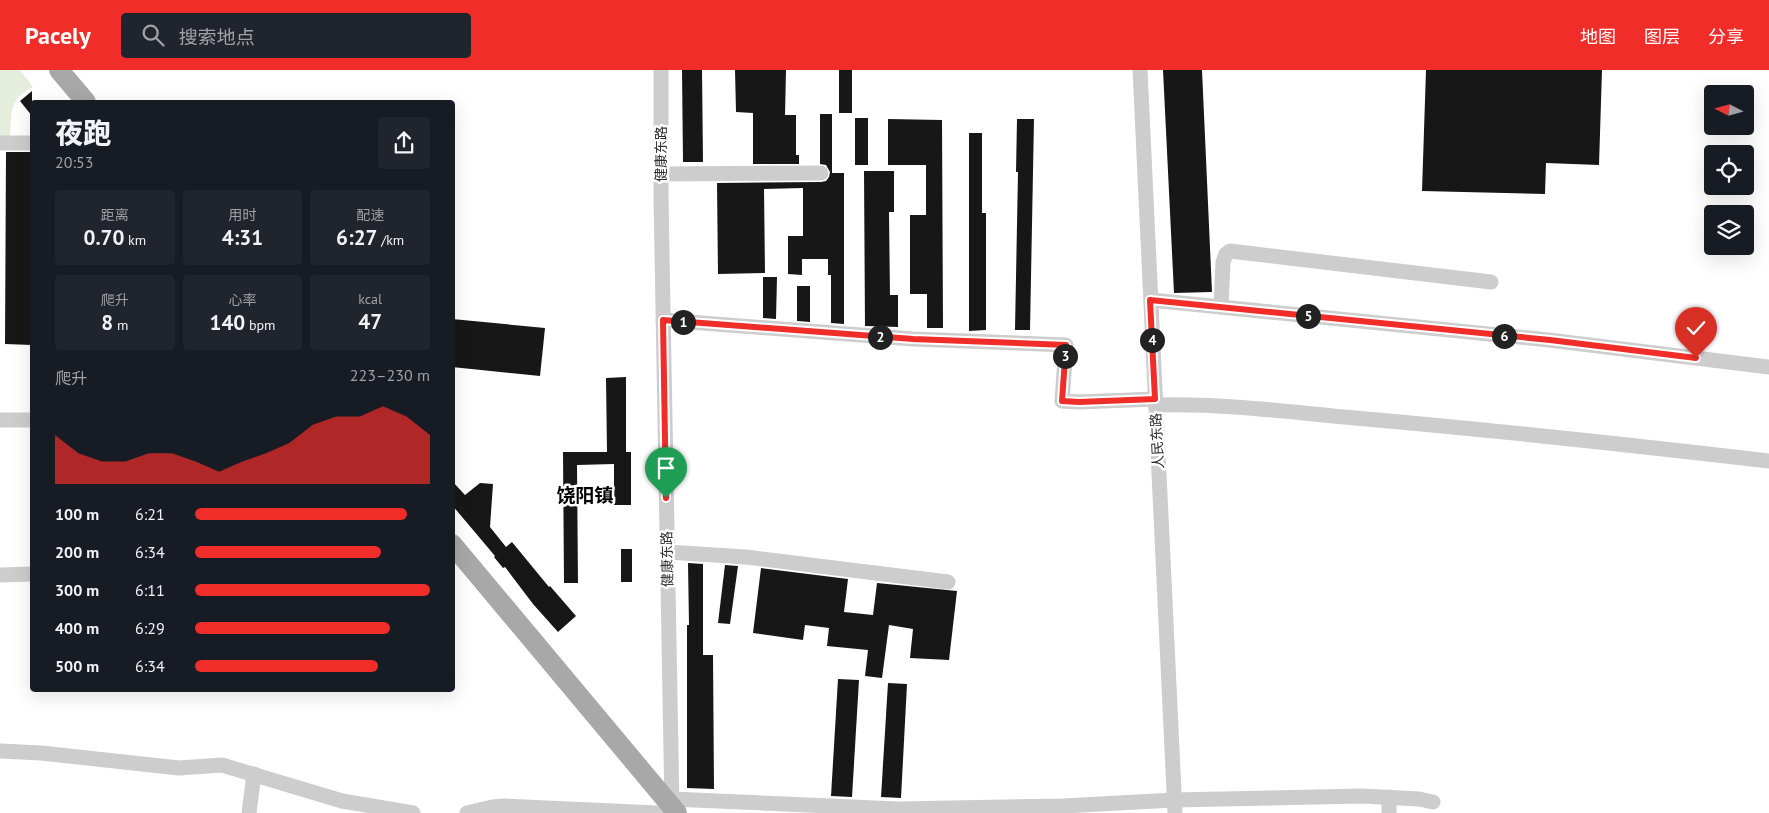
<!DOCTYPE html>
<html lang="zh">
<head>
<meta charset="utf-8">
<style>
  body { margin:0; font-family:"PT Sans","Noto Sans SC",sans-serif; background:#20242c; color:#f1f3f6; height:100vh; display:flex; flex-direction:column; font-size:19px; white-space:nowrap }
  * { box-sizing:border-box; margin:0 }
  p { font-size:16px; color:#9ea1a6 }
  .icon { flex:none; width:28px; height:28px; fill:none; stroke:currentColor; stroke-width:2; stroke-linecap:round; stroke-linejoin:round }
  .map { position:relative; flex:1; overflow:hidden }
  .side { position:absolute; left:30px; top:30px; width:425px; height:592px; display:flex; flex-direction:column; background:#171b24; border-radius:5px; box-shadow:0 5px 20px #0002 }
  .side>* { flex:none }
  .needle { width:32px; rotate:276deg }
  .tools { position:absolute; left:1704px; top:15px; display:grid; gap:10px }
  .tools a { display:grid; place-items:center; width:50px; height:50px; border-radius:5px; background:#171b24; box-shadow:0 5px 20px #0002; font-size:25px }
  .pin { position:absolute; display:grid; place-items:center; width:42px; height:42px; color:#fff; margin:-51px -21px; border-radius:50% 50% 50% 0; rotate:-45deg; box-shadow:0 0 5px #0007 }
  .pin .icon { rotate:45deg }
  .km { position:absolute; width:25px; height:25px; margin:-12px; border-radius:50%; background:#222; color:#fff; font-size:14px; line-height:25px; text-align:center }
  .round { display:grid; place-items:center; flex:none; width:52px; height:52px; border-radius:5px; background:#20242c }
  .overview { display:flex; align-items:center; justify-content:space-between; height:85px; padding:0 25px }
  h1 { font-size:28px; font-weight:800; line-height:38px }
  .metrics { display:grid; grid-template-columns:repeat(3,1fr); gap:8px; height:85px; padding:5px 25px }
  .metrics div { display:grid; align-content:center; border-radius:5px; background:#20242c; text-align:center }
  .metrics b { font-size:21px; font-weight:800 }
  .metrics small { font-size:14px; font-weight:400 }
  .metrics p { font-size:14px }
  .chart { height:140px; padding:10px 25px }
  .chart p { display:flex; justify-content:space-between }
  .chart svg { width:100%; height:90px; margin-top:5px; fill:#f02d29; opacity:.7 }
  ul { padding:0 25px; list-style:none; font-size:16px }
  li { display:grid; grid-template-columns:80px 60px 1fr; align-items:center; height:38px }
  li i { height:12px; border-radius:6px; background:#f02d29 }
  header { display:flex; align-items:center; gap:30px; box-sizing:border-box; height:70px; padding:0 25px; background:#f02d29; color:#fff }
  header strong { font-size:24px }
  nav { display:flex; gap:28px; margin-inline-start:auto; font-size:18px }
  .search { width:350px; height:45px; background:#20242c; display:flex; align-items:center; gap:12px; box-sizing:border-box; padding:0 18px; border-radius:5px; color:#9ea1a6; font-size:19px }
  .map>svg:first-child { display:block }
  .green { fill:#e5eedd }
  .building { fill:#171717 }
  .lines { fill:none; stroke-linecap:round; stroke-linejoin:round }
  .minor { stroke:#cdcdcd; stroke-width:15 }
  .major { stroke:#a8a8a8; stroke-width:20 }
  .route-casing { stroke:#fff; stroke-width:10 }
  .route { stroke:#f02d29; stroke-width:6 }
  .labels { text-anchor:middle; stroke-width:5; stroke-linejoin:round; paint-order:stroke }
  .street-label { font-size:14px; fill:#303030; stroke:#fff }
  .district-label { font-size:19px; font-weight:bold; fill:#000; stroke:#fff }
</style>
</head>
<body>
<header>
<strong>Pacely</strong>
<div class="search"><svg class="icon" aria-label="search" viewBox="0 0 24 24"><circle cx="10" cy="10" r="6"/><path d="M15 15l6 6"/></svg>搜索地点</div>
<nav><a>地图</a><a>图层</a><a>分享</a></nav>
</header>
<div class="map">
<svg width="1769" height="743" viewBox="0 0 1769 743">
  <rect width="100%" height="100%" fill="#fff"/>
  <path class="green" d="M0,0H20L33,17C8,30 12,42 10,67H0Z"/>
  <g class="building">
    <polygon points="682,0 702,0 703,92 683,92"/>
    <polygon points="735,0 786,0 785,45 796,45 796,85 799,85 799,94 753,94 753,43 736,42"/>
    <rect x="839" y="0" width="13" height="43"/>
    <polygon points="1163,0 1202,0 1212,222 1174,223"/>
    <polygon points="1426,0 1602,0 1599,95 1546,93 1545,124 1422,121"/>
    <polygon points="32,21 32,46 20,31"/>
    <polygon points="820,44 832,44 832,103 844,103 844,254 831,253 831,205 828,205 828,189 802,189 802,205 788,204 788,166 803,166 803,118 764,119 765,203 718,204 717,113 821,112 826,111 829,107 830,102 826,95 820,94"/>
    <rect x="855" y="48" width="13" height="47"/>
    <polygon points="888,49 942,50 943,258 927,258 927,224 910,224 910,145 926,145 926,95 888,95"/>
    <polygon points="1017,49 1034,49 1030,260 1015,260 1018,102 1016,102"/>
    <polygon points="969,63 982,63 982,143 986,143 986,260 969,261"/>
    <polygon points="6,82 32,82 32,275 5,274"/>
    <polygon points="864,101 894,101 894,142 889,142 890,225 898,225 898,257 865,256"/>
    <polygon points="763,207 777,207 776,249 763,248"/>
    <polygon points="797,216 810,216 810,252 797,251"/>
    <polygon points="452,249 545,258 540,306 452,297"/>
    <polygon points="626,307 626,382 631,382 631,435 614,435 614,394 577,395 578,513 564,513 563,382 607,382 606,308"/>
    <polygon points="452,411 465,425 480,413 493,414 490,457 506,477 512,472 549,517 550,516 576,546 558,562 533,534 505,497 503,498 494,487 495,486 452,435"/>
    <rect x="621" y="479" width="11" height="33"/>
    <polygon points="688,493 703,494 703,585 713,585 714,719 687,718 687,555 689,555"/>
    <polygon points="725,495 738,496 730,554 718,553"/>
    <polygon points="761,498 848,509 844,542 873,545 877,513 957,521 949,590 910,588 913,559 889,555 882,608 865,606 868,580 827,576 829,558 805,555 803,570 753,563"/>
    <polygon points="838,609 859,610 852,727 831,726"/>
    <polygon points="888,613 907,614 901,728 881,727"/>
  </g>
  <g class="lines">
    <g class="minor">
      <polyline points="661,0 661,127 672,738"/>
      <polyline points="1140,0 1175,743"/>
      <polyline points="0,73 32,73"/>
      <polyline points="661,104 821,103"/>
      <polyline points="1151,230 1549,270 1769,297"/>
      <polyline points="1221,237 1223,192 1226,184 1230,181 1491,212"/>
      <polyline points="663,250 913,269 1066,275 1062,331 1079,332 1155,329"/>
      <path d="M1156,335C1222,333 1289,342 1355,348C1493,360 1631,375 1769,391"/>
      <polyline points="0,350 32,350"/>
      <polyline points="667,482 746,487 948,512"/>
      <polyline points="0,505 32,504"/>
      <polyline points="0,681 41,683 179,698 222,695 342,731 413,743"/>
      <polyline points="671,729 898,739 1063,736 1174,730 1361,726 1419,729 1433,732"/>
      <polyline points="249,743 254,704"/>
      <polyline points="467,743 492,737 505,736 657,743"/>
      <polyline points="1389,743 1389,727"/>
    </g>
    <g class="major">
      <polyline points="59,0 86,32"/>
      <polyline points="452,474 677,743"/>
    </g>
  </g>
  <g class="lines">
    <g class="route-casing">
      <polyline id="route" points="666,428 663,250 913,269 1066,275 1062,331 1079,332 1155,329 1150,230 1550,270 1696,288"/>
    </g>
    <use href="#route" class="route"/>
  </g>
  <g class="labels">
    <g class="street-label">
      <text transform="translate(661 84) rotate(-90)" y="5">健康东路</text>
      <text transform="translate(1157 371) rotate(-93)" y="5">人民东路</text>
      <text transform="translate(667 489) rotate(-91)" y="5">健康东路</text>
    </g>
    <g class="district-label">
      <text x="585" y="432">饶阳镇</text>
    </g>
  </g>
</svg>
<div class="tools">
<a><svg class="needle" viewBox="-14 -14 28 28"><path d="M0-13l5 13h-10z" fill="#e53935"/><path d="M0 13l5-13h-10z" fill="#9ea1a6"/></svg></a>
<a><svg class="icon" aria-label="locate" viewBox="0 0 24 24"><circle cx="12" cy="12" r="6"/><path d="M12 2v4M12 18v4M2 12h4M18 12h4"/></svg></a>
<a><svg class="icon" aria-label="layers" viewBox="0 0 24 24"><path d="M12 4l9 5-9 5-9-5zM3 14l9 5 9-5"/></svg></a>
</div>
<div class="pin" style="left:666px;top:428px;background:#1e9e55"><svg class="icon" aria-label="arrive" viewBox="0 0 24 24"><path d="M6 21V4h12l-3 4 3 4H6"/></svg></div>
<div class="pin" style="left:1696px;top:288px;background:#d93025"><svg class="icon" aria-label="check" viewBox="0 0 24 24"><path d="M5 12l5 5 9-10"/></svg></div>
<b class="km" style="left:683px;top:252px">1</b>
<b class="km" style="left:880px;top:267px">2</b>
<b class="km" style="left:1065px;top:286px">3</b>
<b class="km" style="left:1152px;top:270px">4</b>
<b class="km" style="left:1308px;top:246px">5</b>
<b class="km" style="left:1504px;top:266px">6</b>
<section class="side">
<div class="overview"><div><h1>夜跑</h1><p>20:53</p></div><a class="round"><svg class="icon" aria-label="share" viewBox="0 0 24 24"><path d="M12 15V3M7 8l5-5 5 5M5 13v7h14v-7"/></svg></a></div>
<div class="metrics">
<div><p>距离</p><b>0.70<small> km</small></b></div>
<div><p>用时</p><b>4:31</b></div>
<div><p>配速</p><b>6:27<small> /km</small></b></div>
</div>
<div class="metrics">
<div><p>爬升</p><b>8<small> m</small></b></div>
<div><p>心率</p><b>140<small> bpm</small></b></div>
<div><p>kcal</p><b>47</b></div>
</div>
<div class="chart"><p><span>爬升</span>223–230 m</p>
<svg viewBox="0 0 160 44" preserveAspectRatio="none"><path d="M0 44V20L10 29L20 33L30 33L40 29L50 29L60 33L70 38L80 33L90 29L100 24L110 15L120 11L130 11L140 6L150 11L160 20V44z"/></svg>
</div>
<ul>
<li><b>100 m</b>6:21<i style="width:90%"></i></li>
<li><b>200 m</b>6:34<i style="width:79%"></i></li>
<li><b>300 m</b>6:11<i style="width:100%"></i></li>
<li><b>400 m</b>6:29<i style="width:83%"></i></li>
<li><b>500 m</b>6:34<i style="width:78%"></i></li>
</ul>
</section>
</div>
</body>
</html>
